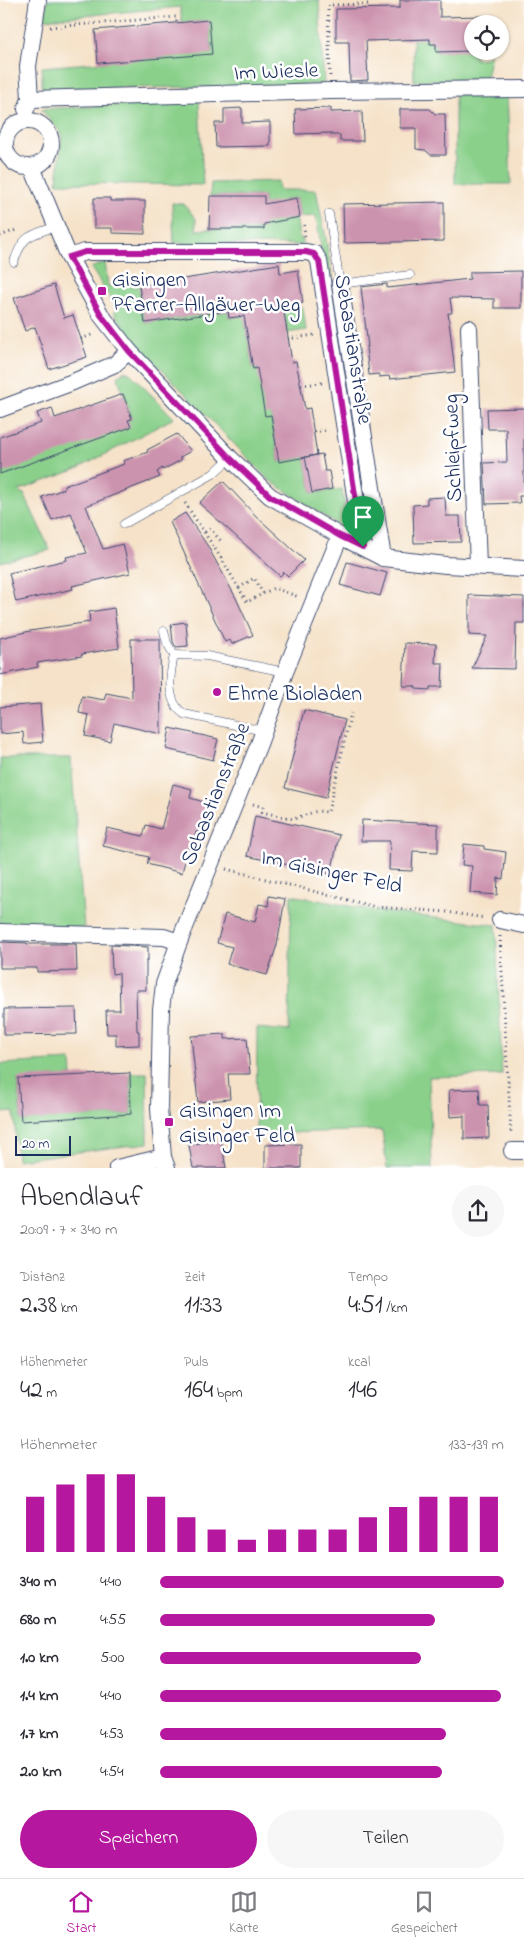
<!DOCTYPE html>
<html lang="de">
<head>
<meta charset="utf-8">
<style>
  body { margin:0; font-family:"Indie Flower",sans-serif; background:#f7f7f7; color:#2b2b33; height:100vh; display:flex; flex-direction:column; font-size:19px; white-space:nowrap }
  * { box-sizing:border-box; margin:0 }
  p { font-size:16px; color:#7c7c81 }
  .icon { flex:none; width:28px; height:28px; fill:none; stroke:currentColor; stroke-width:2; stroke-linecap:round; stroke-linejoin:round }
  .map { position:relative; height:1168px; overflow:hidden }
  .drawer { display:flex; flex-direction:column; background:#fff; flex:1 }
  .drawer>* { flex:none }
  .controls { position:absolute; left:464px; top:15px; display:grid; gap:10px }
  .controls a { display:grid; place-items:center; width:45px; height:45px; border-radius:50%; background:#fff; box-shadow:0 1px 4px #0004; font-size:25px }
  .scale { position:absolute; left:15px; bottom:12px; width:56px; box-sizing:border-box; padding-left:5px; border:2px solid #1b2f5e; border-top:0; font-size:14px; line-height:18px; white-space:nowrap; color:#1b2f5e; -webkit-text-stroke:4px #fff; paint-order:stroke }
  .pin { position:absolute; display:grid; place-items:center; width:42px; height:42px; color:#fff; margin:-51px -21px; border-radius:50% 50% 50% 0; rotate:-45deg; box-shadow:0 0 5px #0007 }
  .pin .icon { rotate:45deg }
  .round { display:grid; place-items:center; flex:none; width:52px; height:52px; border-radius:26px; background:#f7f7f7 }
  .headline { display:flex; align-items:center; justify-content:space-between; height:85px; padding:0 20px }
  h1 { font-size:28px; font-weight:600; line-height:38px }
  .stats { display:grid; grid-template-columns:repeat(3,1fr); gap:8px; height:85px; padding:5px 20px }
  .stats div { display:grid; align-content:center }
  .stats b { font-size:25px; font-weight:600 }
  .stats small { font-size:14px; font-weight:400 }
  .stats p { font-size:14px }
  .chart { height:140px; padding:10px 20px }
  .chart p { display:flex; justify-content:space-between }
  .chart svg { width:100%; height:90px; margin-top:5px; stroke:#b5179e; stroke-width:6 }
  .cta { display:flex; gap:10px; margin-top:auto; padding:10px 20px }
  .cta a { flex:1; height:58px; border-radius:30px; background:#b5179e; color:#fff; font-size:20px; font-weight:600; line-height:58px; text-align:center }
  .cta a+a { background:#f7f7f7; color:#2b2b33 }
  ul { padding:0 20px; list-style:none; font-size:16px }
  li { display:grid; grid-template-columns:80px 60px 1fr; align-items:center; height:38px }
  li i { height:12px; border-radius:6px; background:#b5179e }
  .tabs { display:flex; justify-content:space-around; align-items:center; height:70px; border-top:1px solid #e1e1e2; background:#fff; font-size:14px; color:#7c7c81 }
  .tabs a { display:grid; justify-items:center; gap:2px }
  .tabs .active { color:#b5179e }
  .map>svg:first-child { display:block }
  .green { fill:#8ad08b; stroke:#528074 }
  .building { fill:#cc93ae }
  .lines { fill:none; stroke-linecap:round; stroke-linejoin:round }
  .service-casing { stroke:#3c4a6e; stroke-width:9 }
  .minor-casing { stroke:#3c4a6e; stroke-width:18 }
  .path { stroke:#3c4a6e; stroke-width:3; stroke-dasharray:1 4; stroke-linecap:butt }
  .service { stroke:#fff; stroke-width:8 }
  .minor { stroke:#fff; stroke-width:16 }
  .route-casing { stroke:#fff; stroke-width:10 }
  .route { stroke:#b5179e; stroke-width:6 }
  .poi-dot { fill:#b5179e; stroke:#fff; stroke-width:2 }
  .labels { text-anchor:middle; stroke-width:5; stroke-linejoin:round; paint-order:stroke }
  .street-label { font-size:22px; fill:#1b2f5e; stroke:#fff }
  .poi-label { font-size:22px; fill:#1b2f5e; stroke:#fff; text-anchor:start }
</style>
</head>
<body>
<div class="map">
<svg width="524" height="1168" viewBox="0 0 524 1168">
  <rect width="100%" height="100%" fill="#fff"/>
  <filter id="ink" filterUnits="userSpaceOnUse"><feTurbulence type="fractalNoise" baseFrequency=".02" numOctaves="2"/><feDisplacementMap in="SourceGraphic" scale="10" xChannelSelector="R" yChannelSelector="G"/><feConvolveMatrix kernelMatrix="1 2 1 2 8 2 1 2 1" color-interpolation-filters="sRGB"/></filter>
  <filter id="wash" filterUnits="userSpaceOnUse"><feTurbulence type="fractalNoise" baseFrequency=".0096" numOctaves="4" result="noise"/><feDisplacementMap in="SourceGraphic" scale="20" xChannelSelector="R" yChannelSelector="G"/><feGaussianBlur stdDeviation="1.12" result="paint"/><feColorMatrix in="noise" values="0 0 0 0 0 0 0 0 0 0 0 0 0 0 0 0 0 1.4 0 .05"/><feComposite in="paint" operator="in"/></filter>
  <g filter="url(#wash)">
    <rect width="100%" height="100%" fill="#f5e2c8"/>
    <g class="green">
      <polygon points="47,0 319,0 324,84 238,87 42,88 42,67 212,53 209,21 182,23 180,7 45,19"/>
      <polygon points="412,0 430,39 436,44 436,52 472,47 475,59 486,58 491,54 487,73 484,79 414,81"/>
      <polygon points="507,94 511,184 455,184 455,95"/>
      <polygon points="199,101 203,185 57,183 62,134 41,109"/>
      <polygon points="278,181 279,190 316,190 326,239 373,532 368,533 316,216 300,217 297,198 284,200 288,219 294,218 297,221 299,238 302,238 303,245 174,243 172,203 184,204 196,219 196,230 209,229 263,229 264,196 210,196 211,183"/>
      <polygon points="105,262 108,286 139,286 145,323 228,311 229,318 303,307 306,330 287,333 284,315 245,322 253,368 257,368 271,415 279,462 305,457 312,493 342,489 349,532 269,480 132,339 114,313 116,307 91,268"/>
      <polygon points="125,371 130,373 174,418 77,469 18,491 24,494 50,550 0,562 0,466 132,419 118,378 120,374"/>
      <polygon points="0,758 71,758 84,928 0,925"/>
      <polygon points="291,895 376,911 496,925 502,1075 429,1077 432,1168 387,1168 382,1130 256,1134 257,1028 289,1031"/>
      <polygon points="71,1060 72,1076 18,1079 21,1120 131,1114 130,1073 147,1073 148,1143 17,1160 14,1112 0,1113 0,1064"/>
    </g>
    <g id="blocks">
      <g class="building">
        <polygon points="400,0 440,0 440,17 483,16 483,24 472,24 472,51 436,52 436,44 430,44 430,39 366,41 368,80 350,81 349,42 336,42 336,9 400,8"/>
        <polygon points="209,20 212,54 98,63 95,30"/>
        <polygon points="242,108 242,123 270,122 270,146 216,147 215,123 224,123 224,109"/>
        <polygon points="331,108 331,112 362,111 363,141 340,141 340,135 331,135 331,133 296,134 295,109"/>
        <polygon points="400,109 430,109 435,114 445,114 446,155 431,155 425,150 416,149 416,128 400,128"/>
        <polygon points="210,196 264,196 264,204 297,198 300,217 264,224 264,229 209,229"/>
        <polygon points="94,198 110,198 110,201 145,201 145,234 112,233 112,228 94,228"/>
        <polygon points="444,202 444,241 344,243 343,204"/>
        <polygon points="279,264 280,273 298,270 303,303 283,306 292,362 296,361 305,409 310,408 317,455 279,462 271,415 265,416 257,368 253,369 244,316 229,318 228,311 145,323 139,286"/>
        <polygon points="521,271 521,308 494,308 494,299 450,298 452,313 448,313 455,372 390,379 389,376 379,377 379,374 369,375 366,347 368,347 361,287 387,284 387,288 470,279 470,272"/>
        <polygon points="54,285 64,318 73,315 87,357 49,369 35,327 25,331 14,298"/>
        <polygon points="123,394 132,419 128,420 131,427 0,474 0,437 41,423 37,413 52,408 55,418"/>
        <polygon points="524,408 524,496 519,496 520,503 486,504 484,463 507,462 506,429 488,429 487,409"/>
        <polygon points="177,434 191,451 180,457 181,460 163,470 162,468 157,472 160,477 86,506 103,549 123,544 130,573 72,586 73,589 16,602 9,573 67,560 66,557 87,553 71,513 52,520 42,497 64,489 64,486 124,464 123,461 148,452 147,450"/>
        <polygon points="322,454 325,471 329,471 332,489 312,493 305,457"/>
        <polygon points="223,481 256,516 304,560 288,576 284,572 280,576 199,503"/>
        <polygon points="445,497 446,516 460,516 461,542 414,543 413,505 427,504 427,498"/>
        <polygon points="185,513 207,545 236,598 253,635 232,644 230,640 225,642 170,522"/>
        <polygon points="347,562 387,573 380,596 340,585"/>
        <polygon points="469,595 524,597 524,623 516,623 515,669 472,668 487,636 469,635"/>
        <polygon points="114,608 119,648 82,654 82,656 37,663 38,667 0,675 0,638 30,631 90,622 89,612"/>
        <polygon points="186,622 188,646 176,647 173,642 171,624"/>
        <polygon points="131,639 160,639 161,734 114,723 110,741 85,736 89,715 79,713 82,696 104,700 106,693 132,698"/>
        <polygon points="405,643 436,644 435,663 443,663 442,687 430,687 430,690 416,689 415,686 403,686"/>
        <polygon points="40,704 43,742 24,744 23,732 0,734 0,707"/>
        <polygon points="304,710 345,720 326,798 285,788"/>
        <polygon points="170,728 218,739 213,760 166,749"/>
        <polygon points="173,784 192,789 190,798 208,803 200,832 196,832 192,849 188,848 182,873 147,864 149,857 103,846 107,828 143,836 146,825 161,829"/>
        <polygon points="255,816 339,835 331,874 247,856"/>
        <polygon points="362,820 438,824 438,852 413,851 412,871 389,870 390,841 361,841"/>
        <polygon points="464,844 484,846 484,849 506,852 503,879 498,878 497,895 470,893 472,866 462,865"/>
        <polygon points="269,896 285,899 277,945 267,975 227,964 232,947 217,943 225,914 255,922 259,904 268,906"/>
        <polygon points="0,942 27,943 27,944 76,944 77,971 37,972 37,968 0,968"/>
        <polygon points="111,945 148,947 148,960 146,960 146,990 136,990 137,1031 139,1031 139,1045 116,1046 116,1034 107,1034 106,1010 120,1010 119,973 112,974"/>
        <polygon points="76,1008 77,1034 4,1035 4,1009"/>
        <polygon points="225,1034 225,1039 247,1038 250,1074 228,1074 230,1099 198,1102 191,1036"/>
        <polygon points="130,1073 131,1114 21,1121 18,1078"/>
        <polygon points="479,1089 480,1105 488,1105 489,1138 464,1139 464,1116 450,1117 449,1090"/>
        <polygon points="221,1139 226,1168 193,1168 189,1145"/>
        <polygon points="301,1144 301,1168 265,1168 265,1145"/>
      </g>
    </g>
  </g>
  <g filter="url(#ink)">
    <use href="#blocks" fill-opacity="0" stroke="#3c4a6e" stroke-width="1"/>
    <g class="lines">
      <g class="service-casing">
        <g id="service">
          <polyline points="329,214 340,284 410,275"/>
          <path d="M14,262C23,234 30,236 57,226"/>
          <polyline points="124,524 213,474 230,458"/>
          <polyline points="164,631 167,643 174,655"/>
          <path d="M264,731L184,714C165,701 170,674 174,655L207,656L285,672"/>
        </g>
      </g>
      <g class="minor-casing">
        <g id="minor">
          <polyline points="30,99 331,91 524,89"/>
          <polyline points="26,109 30,99 28,66 38,0"/>
          <circle cx="28" cy="144" r="23"/>
          <polyline points="32,167 69,257 101,315 129,351 230,458 270,496 340,536 383,558 446,565 524,569"/>
          <polyline points="69,257 85,252 306,252 315,254 319,261 363,547"/>
          <polyline points="340,284 383,558"/>
          <polyline points="469,328 478,566"/>
          <polyline points="0,409 73,382 115,364 129,351"/>
          <polyline points="500,920 524,925"/>
          <polyline points="0,932 164,937 179,942"/>
          <polyline points="512,1151 524,1151"/>
          <polyline points="117,1168 163,1157"/>
          <polyline points="167,1168 163,1157 159,1109 161,1010 164,984 179,942 259,744 285,672 340,536"/>
        </g>
      </g>
      <g class="path">
        <polyline points="50,27 176,17 177,23"/>
        <polyline points="330,76 328,5 369,4"/>
        <polyline points="304,225 305,236"/>
        <polyline points="0,236 16,230"/>
        <polyline points="81,339 94,334"/>
        <polyline points="288,339 314,335"/>
        <polyline points="301,385 322,383"/>
        <polyline points="314,432 327,430"/>
        <polyline points="185,503 221,558 247,602 274,588 299,597"/>
        <polyline points="205,532 210,529 222,542"/>
        <polyline points="239,588 254,578 263,593"/>
        <polyline points="253,804 263,807 262,812 293,819 317,811 328,812 351,713"/>
        <polyline points="226,869 376,907 447,912 485,918"/>
        <polyline points="500,936 511,1135"/>
      </g>
      <use href="#service" class="service"/>
      <use href="#minor" class="minor"/>
    </g>
  </g>
  <g class="lines" filter="url(#ink)">
    <g class="route-casing">
      <polygon id="route" points="85,252 306,252 314,254 319,261 363,547 340,536 270,496 230,458 129,351 101,315 69,257"/>
    </g>
    <use href="#route" class="route"/>
  </g>
  <g class="poi-dot">
    <rect x="97" y="286" width="10" height="10" rx="2.5"/>
    <circle cx="217" cy="692" r="5"/>
    <rect x="164" y="1117" width="10" height="10" rx="2.5"/>
  </g>
  <g class="labels">
    <g class="street-label">
      <text transform="translate(276 70) rotate(-2)" y="8">Im Wiesle</text>
      <text transform="translate(355 349) rotate(81)" y="8">Sebastianstraße</text>
      <text transform="translate(451 448) rotate(-92)" y="8">Schleipfweg</text>
      <text transform="translate(214 793) rotate(-68)" y="8">Sebastianstraße</text>
      <text transform="translate(332 870) rotate(12)" y="8">Im Gisinger Feld</text>
    </g>
    <g class="poi-label">
      <text x="112" y="286">Gisingen<tspan x="112" dy="25">Pfarrer-Allgäuer-Weg</tspan></text>
      <text x="227" y="700">Ehrne Bioladen</text>
      <text x="179" y="1117">Gisingen Im<tspan x="179" dy="25">Gisinger Feld</tspan></text>
    </g>
  </g>
</svg>
<div class="controls">
<a><svg class="icon" aria-label="locate" viewBox="0 0 24 24"><circle cx="12" cy="12" r="6"/><path d="M12 2v4M12 18v4M2 12h4M18 12h4"/></svg></a>
</div>
<div class="scale">20 m</div>
<div class="pin" style="left:363px;top:547px;background:#1e9e55"><svg class="icon" aria-label="arrive" viewBox="0 0 24 24"><path d="M6 21V4h12l-3 4 3 4H6"/></svg></div>
</div>
<section class="drawer">
<div class="headline"><div><h1>Abendlauf</h1><p>20:09 · 7 × 340 m</p></div><a class="round"><svg class="icon" aria-label="share" viewBox="0 0 24 24"><path d="M12 15V3M7 8l5-5 5 5M5 13v7h14v-7"/></svg></a></div>
<div class="stats">
<div><p>Distanz</p><b>2.38<small> km</small></b></div>
<div><p>Zeit</p><b>11:33</b></div>
<div><p>Tempo</p><b>4:51<small> /km</small></b></div>
</div>
<div class="stats">
<div><p>Höhenmeter</p><b>42<small> m</small></b></div>
<div><p>Puls</p><b>164<small> bpm</small></b></div>
<div><p>kcal</p><b>146</b></div>
</div>
<div class="chart"><p><span>Höhenmeter</span>133–139 m</p>
<svg viewBox="0 0 160 44" preserveAspectRatio="none"><path d="M5 44V17M15 44V11M25 44V6M35 44V6M45 44V17M55 44V27M65 44V33M75 44V38M85 44V33M95 44V33M105 44V33M115 44V27M125 44V22M135 44V17M145 44V17M155 44V17"/></svg>
</div>
<ul>
<li><b>340 m</b>4:40<i style="width:100%"></i></li>
<li><b>680 m</b>4:55<i style="width:80%"></i></li>
<li><b>1.0 km</b>5:00<i style="width:76%"></i></li>
<li><b>1.4 km</b>4:40<i style="width:99%"></i></li>
<li><b>1.7 km</b>4:53<i style="width:83%"></i></li>
<li><b>2.0 km</b>4:54<i style="width:82%"></i></li>
</ul>
<div class="cta"><a>Speichern</a><a>Teilen</a></div>
</section>
<nav class="tabs">
<a class="active"><svg class="icon" aria-label="home" viewBox="0 0 24 24"><path d="M3 11l9-7 9 7M6 9v11h12V9"/></svg>Start</a>
<a><svg class="icon" aria-label="map" viewBox="0 0 24 24"><path d="M3 6l6-2 6 2 6-2v14l-6 2-6-2-6 2zM9 4v14M15 6v14"/></svg>Karte</a>
<a><svg class="icon" aria-label="saved" viewBox="0 0 24 24"><path d="M7 4h10v16l-5-4-5 4z"/></svg>Gespeichert</a>
</nav>
</body>
</html>
